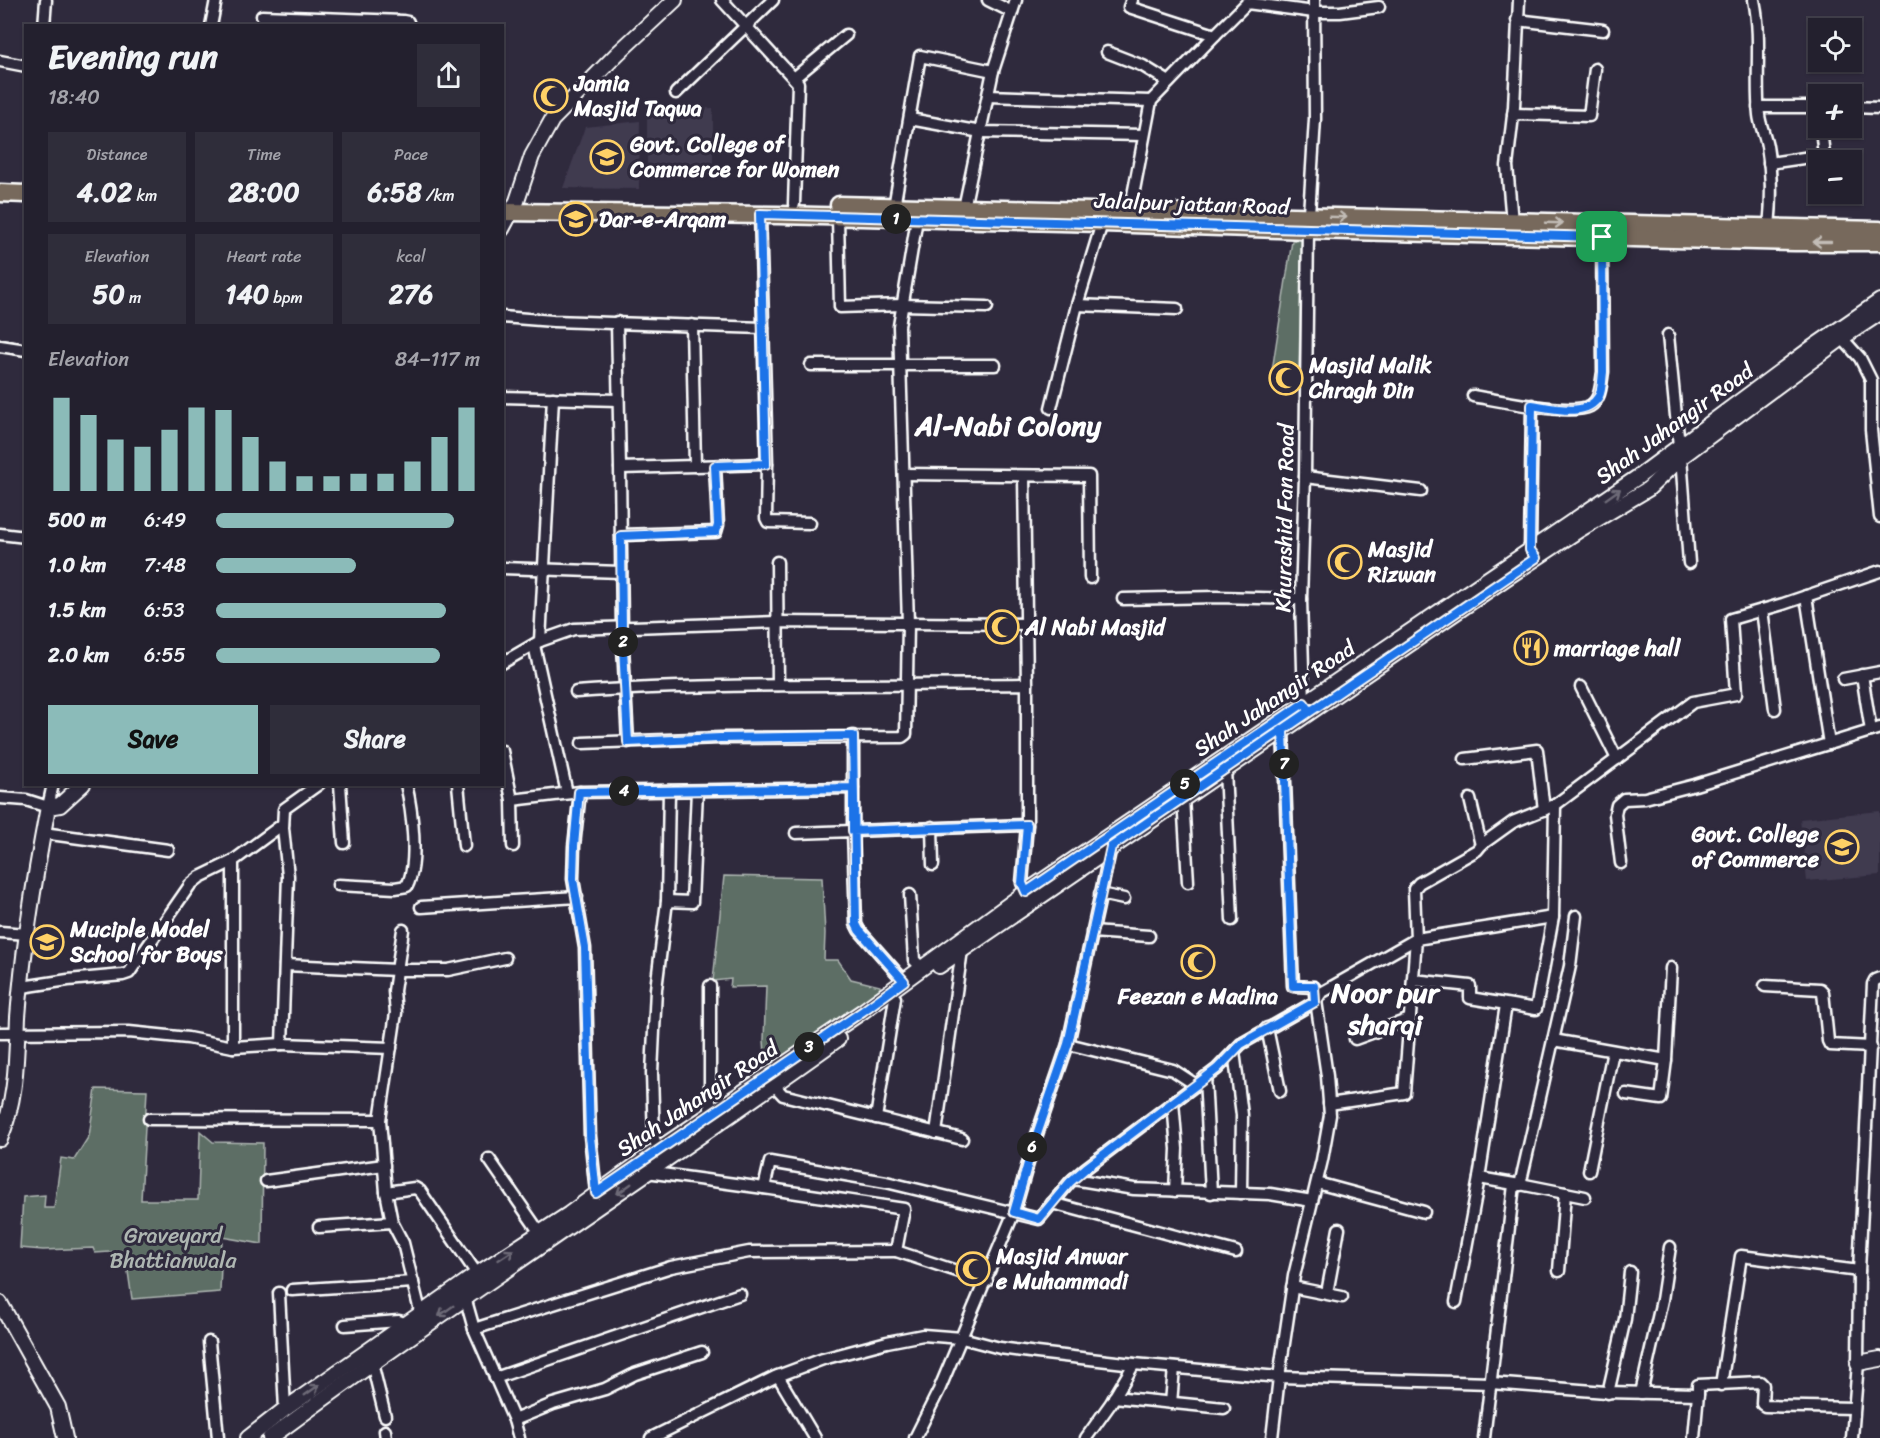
<!DOCTYPE html>
<html lang="en">
<head>
<meta charset="utf-8">
<style>
  body { margin:0; font-family:Sriracha,sans-serif; background:#2f2d3a; color:#f1f3f6; height:100vh; display:flex; flex-direction:column; font-size:22px; white-space:nowrap }
  * { box-sizing:border-box; margin:0 }
  p { font-size:20px; color:#a3a3aa }
  .icon { flex:none; width:33px; height:33px; fill:none; stroke:currentColor; stroke-width:2; stroke-linecap:round; stroke-linejoin:round }
  .map { position:relative; flex:1; overflow:hidden }
  .sheet { position:absolute; left:24px; top:24px; width:480px; height:762px; display:flex; flex-direction:column; background:#23202e; border-radius:0px; box-shadow:0 2px 4px #0004,0 0 0 2px #403e4a }
  .sheet>* { flex:none }
  .tools { position:absolute; left:1808px; top:18px; display:grid; gap:12px }
  .tools a { display:grid; place-items:center; width:54px; height:54px; border-radius:0px; background:#23202e; box-shadow:0 2px 4px #0004,0 0 0 2px #403e4a; font-size:30px }
  .pin { position:absolute; display:grid; place-items:center; width:51px; height:51px; color:#fff; margin:-26px; border-radius:12px; box-shadow:0 3px 9px #0006 }
  .km { position:absolute; width:30px; height:30px; margin:-15px; border-radius:50%; background:#222; color:#fff; font-size:16px; line-height:30px; text-align:center }
  .round { display:grid; place-items:center; flex:none; width:63px; height:63px; border-radius:0px; background:#2f2d3a }
  .overview { display:flex; align-items:center; justify-content:space-between; height:102px; padding:0 24px }
  h1 { font-size:33px; font-weight:700; line-height:45px }
  .metrics { display:grid; grid-template-columns:repeat(3,1fr); gap:9px; height:102px; padding:6px 24px }
  .metrics div { display:grid; align-content:center; border-radius:0px; background:#2f2d3a; text-align:center }
  .metrics b { font-size:26px; font-weight:700 }
  .metrics small { font-size:16px; font-weight:400 }
  .metrics p { font-size:16px }
  .chart { height:168px; padding:12px 24px }
  .chart p { display:flex; justify-content:space-between }
  .chart svg { width:100%; height:108px; margin-top:6px; stroke:#8bbbb9; stroke-width:6 }
  .action { display:flex; gap:12px; margin-top:auto; padding:12px 24px }
  .action a { flex:1; height:69px; border-radius:0px; background:#8bbbb9; color:#111; font-size:24px; font-weight:700; line-height:69px; text-align:center }
  .action a+a { background:#2f2d3a; color:#f1f3f6 }
  ul { padding:0 24px; list-style:none; font-size:20px }
  li { display:grid; grid-template-columns:96px 72px 1fr; align-items:center; height:45px }
  li i { height:15px; border-radius:8px; background:#8bbbb9 }
  .map>svg:first-child { display:block }
  .built { fill:#403a50 }
  .green { fill:#5d6e65; stroke:#aeb6b2; stroke-width:1.5 }
  .lines { fill:none; stroke-linecap:round; stroke-linejoin:round }
  .minor-casing { stroke:#fff; stroke-width:15 }
  .tertiary-casing { stroke:#fff; stroke-width:18 }
  .primary-casing { stroke:#fff; stroke-width:21 }
  .minor { stroke:#2f2a3d; stroke-width:10 }
  .tertiary { stroke:#2f2a3d; stroke-width:14 }
  .primary { stroke:#77695c; stroke-width:16 }
  .oneway { stroke:#c2bcb6 }
  .oneway2 { stroke:#6d6a77 }
  .route-casing { stroke:#fff; stroke-width:12 }
  .route { stroke:#1a73e8; stroke-width:8 }
  .labels { text-anchor:middle; stroke-width:6; stroke-linejoin:round; paint-order:stroke }
  .poi-label { font-size:22px; font-weight:bold; fill:#fff; stroke:#2f2a3d; text-anchor:start }
  .street-label { font-size:22px; fill:#fff; stroke:#2f2a3d }
  .park-label { font-size:22px; fill:#aeb6b2; stroke:#2f2a3d }
  .district-label { font-size:28px; font-weight:bold; fill:#fff; stroke:#2f2a3d }
</style>
</head>
<body>
<div class="map">
<svg width="1880" height="1438" viewBox="0 0 1880 1438">
  <rect width="100%" height="100%" fill="#2f2a3d"/>
  <filter id="ink" filterUnits="userSpaceOnUse"><feTurbulence type="fractalNoise" baseFrequency=".0167" numOctaves="2"/><feDisplacementMap in="SourceGraphic" scale="12" xChannelSelector="R" yChannelSelector="G"/><feConvolveMatrix kernelMatrix="1 2 1 2 8 2 1 2 1" color-interpolation-filters="sRGB"/></filter>
  <g filter="url(#ink)">
    <g class="built">
      <polygon points="713,108 713,168 647,170 647,111"/>
      <polygon points="640,121 639,189 563,188 585,127"/>
      <polygon points="1880,811 1880,875 1807,881 1800,819"/>
    </g>
    <g class="green">
      <polygon points="1302,240 1299,367 1272,371 1292,241"/>
      <polygon points="724,876 822,878 825,933 824,960 838,960 851,979 880,986 880,992 766,1068 764,1040 766,986 730,987 731,979 713,981"/>
      <polygon points="96,1089 147,1090 141,1200 198,1200 200,1131 213,1142 263,1143 262,1244 222,1237 220,1292 132,1299 125,1251 95,1253 93,1248 43,1250 20,1248 23,1197 45,1195 44,1208 54,1208 61,1158 74,1160 89,1136"/>
    </g>
    <g class="lines">
      <g class="minor-casing">
        <g id="minor">
          <polyline points="722,0 798,83 794,204"/>
          <polyline points="988,0 1012,12"/>
          <path d="M1754,0C1762,38 1755,77 1759,115C1760,125 1765,135 1767,146C1772,174 1772,200 1769,228"/>
          <polyline points="262,16 403,21 408,22 409,26"/>
          <polyline points="1517,20 1603,30"/>
          <polyline points="44,26 46,0"/>
          <polyline points="211,26 216,0"/>
          <polyline points="1215,35 1247,3 1314,12 1340,12 1379,7"/>
          <polyline points="1107,52 1143,66 1169,82"/>
          <polyline points="0,61 26,66"/>
          <polyline points="794,78 846,35"/>
          <polyline points="676,93 773,0"/>
          <polyline points="988,96 1151,101"/>
          <polyline points="1758,107 1818,107"/>
          <polyline points="1851,107 1880,108"/>
          <polyline points="1513,114 1589,116 1595,69"/>
          <polyline points="910,119 981,132 1144,135"/>
          <polyline points="1769,163 1824,155 1822,138"/>
          <polyline points="894,207 920,56 993,71"/>
          <polyline points="964,208 993,71 1016,0"/>
          <polyline points="1130,211 1151,101 1215,35 1129,7 1132,0"/>
          <polyline points="760,215 767,464 766,518 768,522 810,523"/>
          <polyline points="838,217 840,307 902,305 987,307"/>
          <polyline points="1512,222 1507,166 1514,107 1519,0"/>
          <polyline points="1077,305 1177,309"/>
          <polyline points="502,317 553,321 763,328"/>
          <polyline points="617,322 620,468 695,466 692,325"/>
          <polyline points="1668,335 1679,446"/>
          <polyline points="1842,338 1860,358 1871,380 1871,430 1880,517"/>
          <polyline points="0,346 26,350"/>
          <polyline points="811,365 995,365"/>
          <path d="M1473,396C1497,400 1571,416 1590,406C1601,400 1601,383 1603,372L1602,237"/>
          <polyline points="502,397 618,400"/>
          <polyline points="1532,405 1530,550 1533,554"/>
          <polyline points="1051,408 1077,305 1102,223"/>
          <polyline points="1681,457 1689,563"/>
          <polyline points="695,466 767,464"/>
          <polyline points="620,468 622,628 628,742"/>
          <polyline points="904,474 1089,476 1090,578"/>
          <polyline points="1024,476 1027,684"/>
          <polyline points="1305,477 1421,491"/>
          <polyline points="0,534 26,537"/>
          <polyline points="621,535 716,532 718,525 715,466"/>
          <polyline points="777,562 778,685"/>
          <polyline points="502,568 621,572"/>
          <polyline points="1806,596 1829,744"/>
          <polyline points="1123,599 1217,597 1301,599"/>
          <polyline points="1762,610 1775,709"/>
          <polyline points="540,641 553,398"/>
          <polyline points="534,645 567,793"/>
          <polyline points="502,663 540,641 574,629 777,622 1028,624"/>
          <polyline points="1862,675 1871,731"/>
          <polyline points="1843,679 1880,672"/>
          <polyline points="1581,687 1617,759"/>
          <path d="M576,692C726,682 877,686 1027,684V825L1022,883L1026,892"/>
          <polyline points="1308,709 1304,703 1301,599 1305,477 1308,230 1315,119 1314,0"/>
          <polyline points="582,743 720,738 902,737 906,734 908,624 899,326 917,219"/>
          <polyline points="502,751 512,800 513,846"/>
          <polyline points="1465,759 1537,750 1544,810"/>
          <polyline points="1225,769 1232,920"/>
          <polyline points="319,784 284,809 283,828 288,876 282,1044 391,1048"/>
          <polyline points="340,784 344,843"/>
          <polyline points="458,784 464,846"/>
          <polyline points="853,788 853,831 1027,825"/>
          <polyline points="580,792 853,788 853,736"/>
          <polyline points="0,798 26,800 48,807 53,784"/>
          <polyline points="1183,798 1188,882"/>
          <polyline points="1470,799 1481,845"/>
          <polyline points="512,800 580,792 574,846 573,879 585,948 590,1136 596,1193"/>
          <polyline points="932,827 933,865"/>
          <polyline points="43,833 168,850"/>
          <polyline points="796,833 853,831 856,924 859,930 904,981"/>
          <polyline points="1621,863 1615,814 1617,805 1624,799 1645,798 1695,785 1880,728"/>
          <path d="M338,885L395,888L407,886C419,862 412,810 406,784"/>
          <polyline points="1100,894 1124,899"/>
          <polyline points="910,895 914,960 922,968"/>
          <polyline points="667,901 692,902 697,791"/>
          <polyline points="421,907 577,897"/>
          <polyline points="403,930 394,991 396,1013 380,1120 386,1192 392,1222 403,1243 421,1315"/>
          <polyline points="0,932 28,934"/>
          <polyline points="1092,932 1149,936"/>
          <polyline points="285,965 397,970 448,970 505,958"/>
          <polyline points="1413,980 1470,986 1470,998 1536,1009 1553,917 1555,805"/>
          <polyline points="1765,986 1820,989 1823,992 1828,1041 1830,1045 1871,1047"/>
          <polyline points="22,987 68,980 123,975 129,973 190,885 200,877 233,861"/>
          <polyline points="1267,1028 1280,1091"/>
          <polyline points="0,1033 129,1032 188,1038 233,1047"/>
          <polyline points="1355,1039 1410,1019"/>
          <polyline points="1553,1040 1666,1060"/>
          <polyline points="282,1044 233,1047 233,861 283,824"/>
          <polyline points="1068,1044 1173,1070 1196,1085"/>
          <polyline points="1234,1051 1242,1115 1241,1193"/>
          <polyline points="1205,1077 1211,1193"/>
          <polyline points="773,1084 783,1095 962,1139"/>
          <polyline points="1626,1094 1661,1099 1666,1060 1671,968"/>
          <polyline points="1173,1102 1177,1149 1175,1191"/>
          <polyline points="1329,1104 1404,1093 1416,939 1553,917"/>
          <polyline points="710,1115 710,986"/>
          <polyline points="876,1118 895,998"/>
          <polyline points="149,1119 380,1120"/>
          <polyline points="936,1133 962,950"/>
          <polyline points="659,1150 654,1139 652,1073 656,989 667,901 669,791"/>
          <polyline points="489,1159 540,1233"/>
          <polyline points="1589,1171 1613,1051"/>
          <polyline points="647,1172 764,1188 770,1162 886,1182 1039,1219 1070,1182 1086,1168 1217,1069 1241,1044 1315,1002 1321,993 1416,939 1414,889 1419,883 1477,850 1481,845 1513,822 1555,805 1693,702 1736,694 1731,619 1783,604 1880,571"/>
          <polyline points="1479,1178 1520,1185 1570,966 1576,916"/>
          <polyline points="1073,1179 1134,1189 1270,1194 1312,1201"/>
          <polyline points="266,1181 384,1165"/>
          <polyline points="1317,1183 1424,1212"/>
          <polyline points="1520,1184 1585,1197"/>
          <polyline points="764,1188 904,1209 896,1251 987,1281"/>
          <polyline points="386,1192 415,1188 420,1191 477,1274"/>
          <polyline points="1052,1203 1236,1252"/>
          <polyline points="319,1227 392,1222"/>
          <polyline points="1559,1271 1565,1193"/>
          <polyline points="1292,1287 1342,1297"/>
          <polyline points="292,1290 413,1282"/>
          <polyline points="279,1293 285,1409"/>
          <polyline points="1327,1293 1339,1229"/>
          <polyline points="465,1297 474,1329 514,1420 519,1438"/>
          <polyline points="1456,1302 1479,1178 1506,1005"/>
          <polyline points="345,1325 399,1321 406,1324"/>
          <polyline points="474,1329 671,1267 749,1252 896,1251"/>
          <polyline points="209,1342 218,1438"/>
          <polyline points="372,1363 385,1416"/>
          <polyline points="778,1376 815,1438"/>
          <polyline points="495,1378 740,1294"/>
          <polyline points="1721,1385 1741,1256 1859,1271"/>
          <polyline points="1608,1393 1625,1319 1630,1272"/>
          <polyline points="1641,1393 1662,1300 1670,1247"/>
          <polyline points="1114,1397 1224,1408"/>
          <polyline points="1171,1403 1174,1368"/>
          <polyline points="514,1420 553,1404 605,1389 635,1374 702,1352"/>
          <polyline points="385,1431 386,1438"/>
          <polyline points="651,1438 775,1377 823,1359 887,1342 923,1335 962,1338 1000,1348 1037,1353 1134,1364 1279,1377 1491,1383 1606,1392 1698,1394 1698,1385 1760,1382 1763,1385 1762,1404 1765,1406 1854,1408"/>
          <polyline points="915,1438 939,1390 1014,1212 1033,1146 1068,1044 1111,847"/>
          <polyline points="1086,1438 1111,1403 1134,1364"/>
          <polyline points="1272,1438 1279,1377 1294,1276 1322,1160 1330,1115 1327,1076 1314,987 1293,986 1283,730"/>
          <polyline points="1484,1438 1514,1185"/>
          <polyline points="1694,1438 1698,1394"/>
          <polyline points="1852,1438 1858,1363 1859,1271 1873,984 1875,980 1880,978"/>
        </g>
      </g>
      <g class="tertiary-casing">
        <g id="tertiary">
          <polyline points="502,229 517,201 532,156 552,120 618,53 675,0"/>
          <polyline points="939,966 1506,578 1579,530 1648,489 1681,457 1842,338 1880,313"/>
          <path d="M0,1139C17,1098 16,1060 18,1017C23,948 35,875 48,807L60,805L83,784"/>
          <polyline points="0,1303 58,1407 65,1438"/>
          <polyline points="1858,1363 1880,1359"/>
          <polyline points="248,1438 285,1409 477,1274 569,1214 650,1155 863,1011 1026,892 1638,477 1809,350 1880,301"/>
          <path d="M270,1438C456,1300 650,1174 838,1039"/>
        </g>
      </g>
      <g class="primary-casing">
        <g id="primary">
          <polyline points="0,193 26,194"/>
          <polyline points="839,205 1880,230"/>
          <polyline points="502,212 778,215 1102,223 1308,230 1795,242 1880,242"/>
        </g>
      </g>
      <use href="#minor" class="minor"/>
      <use href="#tertiary" class="tertiary"/>
      <use href="#primary" class="primary"/>
    </g>
    <defs><path id="oneway-shaft" d="M-6 0H5M1.5-3L5.5 0L1.5 3" fill="none" stroke-width="1.6" stroke-linecap="round" stroke-linejoin="round" transform="scale(1.5)"/></defs>
    <g class="oneway">
      <use href="#oneway-shaft" transform="translate(1338 217) rotate(2)"/>
      <use href="#oneway-shaft" transform="translate(1554 223) rotate(2)"/>
      <use href="#oneway-shaft" transform="translate(1822 242) rotate(-180)"/>
    </g>
    <g class="oneway2">
      <use href="#oneway-shaft" transform="translate(1613 494) rotate(-35)"/>
      <use href="#oneway-shaft" transform="translate(624 1189) rotate(144)"/>
      <use href="#oneway-shaft" transform="translate(506 1255) rotate(-33)"/>
      <use href="#oneway-shaft" transform="translate(446 1311) rotate(145)"/>
      <use href="#oneway-shaft" transform="translate(312 1390) rotate(-35)"/>
    </g>
  </g>
  <g class="lines" filter="url(#ink)">
    <g class="route-casing">
      <path id="route" d="M1602,237L760,214L766,464L715,466L718,525L716,532L621,536L622,628L628,742L720,738L853,736L856,924L859,930L904,981L863,1011L596,1193L590,1136L585,948L573,879L574,846L579,792L853,788V831L1027,825L1022,883L1026,892L1304,703L1310,711C1243,757 1177,802 1111,847L1068,1044L1033,1146L1014,1212L1039,1219L1070,1182L1086,1168L1217,1069L1241,1044L1315,1002L1314,986H1293L1283,730L1536,558L1530,550L1532,405C1552,408 1587,418 1599,396C1602,390 1602,380 1603,372L1602,237"/>
    </g>
    <use href="#route" class="route"/>
  </g>
  <defs>
    <g id="mosque-ring" transform="scale(1.725)"><circle r="9.5" fill="#2f2a3d" stroke="#ffd166" stroke-width="1.5"/><path d="M3.5-4.9A6 6 0 1 0 3.5 4.9A5 5 0 1 1 3.5-4.9Z" fill="#ffd166"/></g>
    <g id="university-ring" transform="scale(1.725)"><circle r="9.5" fill="#2f2a3d" stroke="#ffd166" stroke-width="1.5"/><path d="M0-5L7-2L0 1L-7-2ZM-4 1L0 2.5L4 1V4Q0 6-4 4Z" fill="#ffd166"/></g>
    <g id="school-ring" transform="scale(1.725)"><circle r="9.5" fill="#2f2a3d" stroke="#ffd166" stroke-width="1.5"/><path d="M0-5L7-2L0 1L-7-2ZM-4 1L0 2.5L4 1V4Q0 6-4 4Z" fill="#ffd166"/></g>
    <g id="restaurant-ring" transform="scale(1.725)"><circle r="9.5" fill="#2f2a3d" stroke="#ffd166" stroke-width="1.5"/><path d="M-5-6h1v4h1v-4h1v4h1v-4h1v5L-1.5 .5V6h-2V.5L-5-1ZM5-6V6H3V1.5H1.5Q1.5-4 5-6Z" fill="#ffd166"/></g>
  </defs>
  <g fill-rule="evenodd">
    <use href="#mosque-ring" x="551" y="96"/>
    <use href="#university-ring" x="607" y="157"/>
    <use href="#school-ring" x="576" y="219"/>
    <use href="#mosque-ring" x="1286" y="378"/>
    <use href="#mosque-ring" x="1345" y="562"/>
    <use href="#mosque-ring" x="1002" y="627"/>
    <use href="#restaurant-ring" x="1531" y="648"/>
    <use href="#university-ring" x="1842" y="847"/>
    <use href="#school-ring" x="47" y="942"/>
    <use href="#mosque-ring" x="1198" y="962"/>
    <use href="#mosque-ring" x="973" y="1269"/>
  </g>
  <g class="labels">
    <g class="poi-label">
      <text x="574" y="91">Jamia<tspan x="574" dy="25">Masjid Taqwa</tspan></text>
      <text x="630" y="152">Govt. College of<tspan x="630" dy="25">Commerce for Women</tspan></text>
      <text x="599" y="227">Dar-e-Arqam</text>
      <text x="1309" y="373">Masjid Malik<tspan x="1309" dy="25">Chragh Din</tspan></text>
      <text x="1368" y="557">Masjid<tspan x="1368" dy="25">Rizwan</tspan></text>
      <text x="1025" y="635">Al Nabi Masjid</text>
      <text x="1554" y="656">marriage hall</text>
      <text x="1819" y="842" text-anchor="end">Govt. College<tspan x="1819" dy="25">of Commerce</tspan></text>
      <text x="70" y="937">Muciple Model<tspan x="70" dy="25">School for Boys</tspan></text>
      <text x="1198" y="1004" text-anchor="middle">Feezan e Madina</text>
      <text x="996" y="1264">Masjid Anwar<tspan x="996" dy="25">e Muhammadi</tspan></text>
    </g>
    <g class="street-label">
      <text transform="translate(1192 203) rotate(2)" y="8">Jalalpur jattan Road</text>
      <text transform="translate(1674 423) rotate(-36)" y="8">Shah Jahangir Road</text>
      <text transform="translate(1284 518) rotate(-89)" y="8">Khurashid Fan Road</text>
      <text transform="translate(1274 698) rotate(-34)" y="8">Shah Jahangir Road</text>
      <text transform="translate(697 1098) rotate(-34)" y="8">Shah Jahangir Road</text>
    </g>
    <g class="park-label">
      <text x="173" y="1243">Graveyard<tspan x="173" dy="25">Bhattianwala</tspan></text>
    </g>
    <g class="district-label">
      <text x="1008" y="435">Al-Nabi Colony</text>
      <text x="1385" y="1002">Noor pur<tspan x="1385" dy="32">sharqi</tspan></text>
    </g>
  </g>
</svg>
<div class="tools">
<a><svg class="icon" aria-label="locate" viewBox="0 0 24 24"><circle cx="12" cy="12" r="6"/><path d="M12 2v4M12 18v4M2 12h4M18 12h4"/></svg></a>
<a>+</a>
<a>−</a>
</div>
<div class="pin" style="left:1602px;top:237px;background:#1e9e55"><svg class="icon" aria-label="arrive" viewBox="0 0 24 24"><path d="M6 21V4h12l-3 4 3 4H6"/></svg></div>
<b class="km" style="left:896px;top:219px">1</b>
<b class="km" style="left:623px;top:642px">2</b>
<b class="km" style="left:809px;top:1047px">3</b>
<b class="km" style="left:624px;top:791px">4</b>
<b class="km" style="left:1185px;top:784px">5</b>
<b class="km" style="left:1032px;top:1147px">6</b>
<b class="km" style="left:1284px;top:764px">7</b>
<section class="sheet">
<div class="overview"><div><h1>Evening run</h1><p>18:40</p></div><a class="round"><svg class="icon" aria-label="share" viewBox="0 0 24 24"><path d="M12 15V3M7 8l5-5 5 5M5 13v7h14v-7"/></svg></a></div>
<div class="metrics">
<div><p>Distance</p><b>4.02<small> km</small></b></div>
<div><p>Time</p><b>28:00</b></div>
<div><p>Pace</p><b>6:58<small> /km</small></b></div>
</div>
<div class="metrics">
<div><p>Elevation</p><b>50<small> m</small></b></div>
<div><p>Heart rate</p><b>140<small> bpm</small></b></div>
<div><p>kcal</p><b>276</b></div>
</div>
<div class="chart"><p><span>Elevation</span>84–117 m</p>
<svg viewBox="0 0 160 44" preserveAspectRatio="none"><path d="M5 44V6M15 44V13M25 44V23M35 44V26M45 44V19M55 44V10M65 44V11M75 44V22M85 44V32M95 44V38M105 44V38M115 44V37M125 44V37M135 44V32M145 44V22M155 44V10"/></svg>
</div>
<ul>
<li><b>500 m</b>6:49<i style="width:90%"></i></li>
<li><b>1.0 km</b>7:48<i style="width:53%"></i></li>
<li><b>1.5 km</b>6:53<i style="width:87%"></i></li>
<li><b>2.0 km</b>6:55<i style="width:85%"></i></li>
</ul>
<div class="action"><a>Save</a><a>Share</a></div>
</section>
</div>
</body>
</html>
